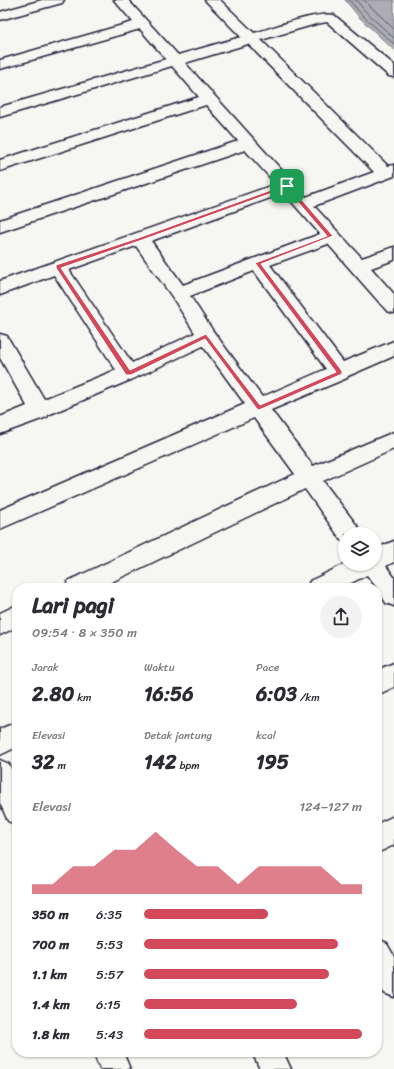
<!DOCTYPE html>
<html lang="id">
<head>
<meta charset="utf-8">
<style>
  body { margin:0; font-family:Sriracha,sans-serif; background:#f2f2f3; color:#2b2b33; height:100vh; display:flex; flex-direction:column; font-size:15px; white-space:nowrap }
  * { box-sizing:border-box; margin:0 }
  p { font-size:13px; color:#7c7c81 }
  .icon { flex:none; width:22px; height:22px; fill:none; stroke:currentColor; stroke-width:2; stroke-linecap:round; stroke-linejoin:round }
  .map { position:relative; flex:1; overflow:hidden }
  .drawer { position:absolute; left:12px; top:583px; width:370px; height:474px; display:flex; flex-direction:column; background:#fff; border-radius:16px; box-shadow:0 1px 3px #0004 }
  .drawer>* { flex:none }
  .buttons { position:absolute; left:338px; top:527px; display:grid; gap:8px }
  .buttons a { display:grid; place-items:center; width:44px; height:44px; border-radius:50%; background:#fff; box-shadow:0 1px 3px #0004; font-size:20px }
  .pin { position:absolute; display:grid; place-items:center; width:34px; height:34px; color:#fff; margin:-17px; border-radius:8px; box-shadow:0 2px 6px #0006 }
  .round { display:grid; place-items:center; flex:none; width:42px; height:42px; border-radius:21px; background:#f2f2f3 }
  .head { display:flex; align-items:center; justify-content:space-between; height:68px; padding:0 20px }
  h1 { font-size:22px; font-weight:700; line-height:30px }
  .metrics { display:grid; grid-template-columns:repeat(3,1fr); gap:6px; height:68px; padding:4px 20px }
  .metrics div { display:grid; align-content:center }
  .metrics b { font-size:20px; font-weight:700 }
  .metrics small { font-size:11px; font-weight:400 }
  .metrics p { font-size:11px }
  .chart { height:112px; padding:8px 20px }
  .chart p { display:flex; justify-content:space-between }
  .chart svg { width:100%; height:72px; margin-top:4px; fill:#d1495b; opacity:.7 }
  ul { padding:0 20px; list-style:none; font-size:13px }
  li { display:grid; grid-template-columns:64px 48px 1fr; align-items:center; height:30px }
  li i { height:10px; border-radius:5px; background:#d1495b }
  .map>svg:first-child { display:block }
  .water { fill:#adadb3; stroke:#757583 }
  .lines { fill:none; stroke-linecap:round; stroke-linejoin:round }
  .shore { stroke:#5a5a6b; stroke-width:1 }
  .street-casing { stroke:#22223b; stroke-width:3 }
  .street { fill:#f6f6f2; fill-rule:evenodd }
  .route { fill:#d1495b; stroke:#fff; fill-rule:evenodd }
</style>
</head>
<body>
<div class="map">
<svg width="394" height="1069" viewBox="0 0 394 1069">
  <rect width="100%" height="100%" fill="#f6f6f2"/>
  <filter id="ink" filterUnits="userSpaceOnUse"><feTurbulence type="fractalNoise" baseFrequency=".025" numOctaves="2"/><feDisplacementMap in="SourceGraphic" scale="8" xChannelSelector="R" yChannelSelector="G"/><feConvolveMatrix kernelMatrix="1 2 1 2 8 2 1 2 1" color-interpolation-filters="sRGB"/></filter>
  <g filter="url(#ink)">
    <polygon class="water" points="345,0 394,0 394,50 360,18"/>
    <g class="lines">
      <g class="shore">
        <polyline points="349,0 363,16 394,44"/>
        <polyline points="356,0 366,12 394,38"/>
        <polyline points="364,0 394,29"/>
      </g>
      <g class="street-casing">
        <g id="street">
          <polygon points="42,0 64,0 62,3 0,20 0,12"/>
          <path d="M114,0H128L178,55L241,37L205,0H220L254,33C272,28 317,11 334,15L394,65V77L389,76L327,22L316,24L261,40L388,166L394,165V176L314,206L362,258L394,247V260L371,268L394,294V313L387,311L328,244L270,265L343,362L394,341V356L348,376L347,378L271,410L313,466L394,432V449L323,481L358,527L361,534H345V542L342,541L305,489L99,588H65L68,581L295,474L254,418L0,529V510L245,404L203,346L135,378L48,415L47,417L0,434V417L27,406L0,358V334L7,336L44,399L116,370L54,275L0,295V281L276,184L245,150L0,232V220L238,141L206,105L0,171V160L199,97L172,66L0,117V107L166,59L140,29L0,69V60L133,22ZM248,44L374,172L306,197L185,63ZM284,193L320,234L183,285L151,241ZM136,246L173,298L195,333L132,363L69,270ZM254,271L326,369L262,397L213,331L190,296Z"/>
          <polygon points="394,541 394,562 386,566 394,577 394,606 386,603 377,588 367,575 341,588 307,588 310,581 345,564 375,564 375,549"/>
          <polygon points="17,605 17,627 0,635 0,613"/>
          <polygon points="394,663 394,687 377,695 377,670"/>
          <polygon points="17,722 17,747 0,755 0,729"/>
          <polygon points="0,760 9,764 17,782 17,825 8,821 0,803"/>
          <polygon points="394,816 394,845 377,853 377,824"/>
          <polygon points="377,940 387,944 394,956 394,997 384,993 377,981"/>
          <polygon points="93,1052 123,1052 130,1069 100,1069"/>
          <polygon points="252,1052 283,1052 291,1069 260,1069"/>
        </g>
      </g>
      <use href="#street" class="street"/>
    </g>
  </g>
  <path class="route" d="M285,185H289L333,236L261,264L342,371V374L259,410L257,409L205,339L131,375H126L56,268V265L138,238ZM286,188L327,236L255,263L336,372L260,405L206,334L130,370L61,268L142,240Z"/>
</svg>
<div class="buttons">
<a><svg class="icon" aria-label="layers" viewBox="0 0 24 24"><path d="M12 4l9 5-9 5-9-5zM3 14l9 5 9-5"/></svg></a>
</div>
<div class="pin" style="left:287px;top:186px;background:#1e9e55"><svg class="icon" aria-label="arrive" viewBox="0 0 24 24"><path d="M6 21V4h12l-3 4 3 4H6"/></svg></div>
<section class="drawer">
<div class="head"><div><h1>Lari pagi</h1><p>09:54 · 8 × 350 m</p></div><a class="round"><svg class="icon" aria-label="share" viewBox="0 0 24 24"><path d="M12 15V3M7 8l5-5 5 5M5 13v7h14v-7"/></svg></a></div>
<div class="metrics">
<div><p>Jarak</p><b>2.80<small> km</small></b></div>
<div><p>Waktu</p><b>16:56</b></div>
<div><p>Pace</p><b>6:03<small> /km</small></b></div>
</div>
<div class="metrics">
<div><p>Elevasi</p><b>32<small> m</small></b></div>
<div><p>Detak jantung</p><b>142<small> bpm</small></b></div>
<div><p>kcal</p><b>195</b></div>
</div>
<div class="chart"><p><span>Elevasi</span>124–127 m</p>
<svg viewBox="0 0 160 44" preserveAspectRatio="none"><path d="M0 44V38L10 38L20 27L30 27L40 17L50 17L60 6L70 17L80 27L90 27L100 38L110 27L120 27L130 27L140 27L150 38L160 38V44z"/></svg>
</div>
<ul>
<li><b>350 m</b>6:35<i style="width:57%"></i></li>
<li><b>700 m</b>5:53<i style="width:89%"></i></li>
<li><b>1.1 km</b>5:57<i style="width:85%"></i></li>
<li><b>1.4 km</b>6:15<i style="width:70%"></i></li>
<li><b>1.8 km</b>5:43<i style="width:100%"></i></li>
</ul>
</section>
</div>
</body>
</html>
